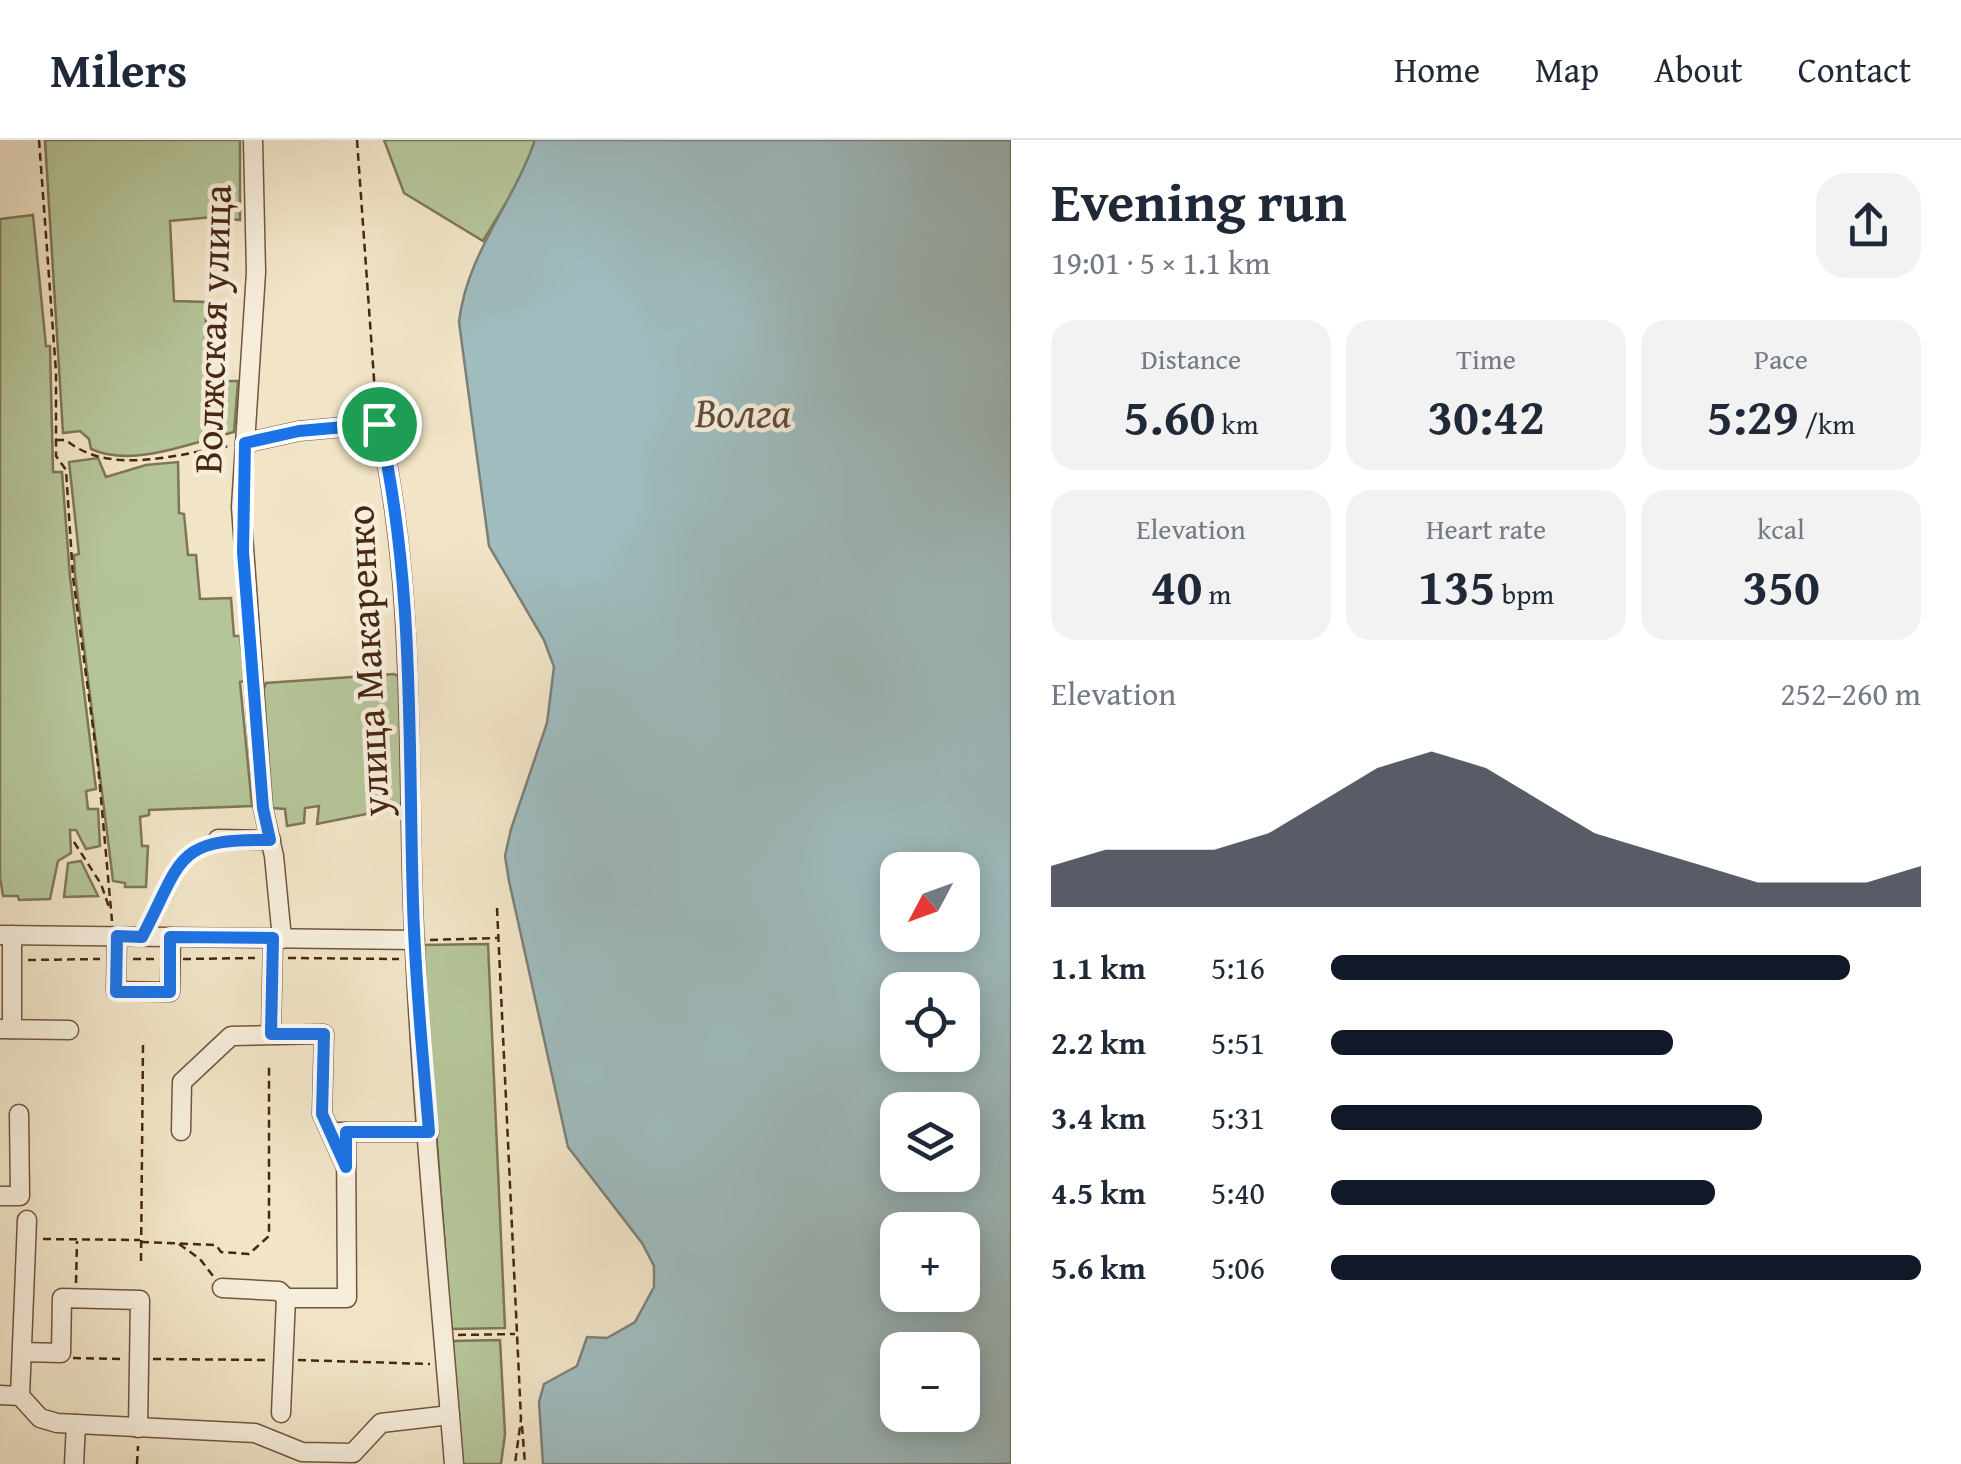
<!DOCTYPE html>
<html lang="en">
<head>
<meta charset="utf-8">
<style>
  body { margin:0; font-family:"Gentium Book Plus",serif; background:#f2f2f3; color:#1f2937; height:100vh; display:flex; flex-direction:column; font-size:38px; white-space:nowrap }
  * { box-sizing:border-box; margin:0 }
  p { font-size:32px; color:#747a83 }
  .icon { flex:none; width:55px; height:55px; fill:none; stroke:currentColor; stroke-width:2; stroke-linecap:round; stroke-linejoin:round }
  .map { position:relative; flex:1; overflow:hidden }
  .details { display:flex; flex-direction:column; background:#fff; width:950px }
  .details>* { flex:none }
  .needle { width:65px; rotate:229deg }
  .tools { position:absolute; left:880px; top:712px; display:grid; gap:20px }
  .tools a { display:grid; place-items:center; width:100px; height:100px; border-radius:20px; background:#fff; box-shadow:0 5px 25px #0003; font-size:50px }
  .pin { position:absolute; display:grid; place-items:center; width:85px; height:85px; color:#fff; margin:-42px; border:5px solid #fff; border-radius:50%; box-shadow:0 2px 10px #0007 }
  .round { display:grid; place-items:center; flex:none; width:105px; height:105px; border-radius:30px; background:#f2f2f3 }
  .headline { display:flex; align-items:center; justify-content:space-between; height:170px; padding:0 40px }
  h1 { font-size:55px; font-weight:700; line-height:75px }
  .stats { display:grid; grid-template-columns:repeat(3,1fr); gap:15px; height:170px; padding:10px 40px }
  .stats div { display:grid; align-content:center; border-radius:25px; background:#f2f2f3; text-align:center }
  .stats b { font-size:50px; font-weight:700 }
  .stats small { font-size:28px; font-weight:400 }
  .stats p { font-size:28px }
  .chart { height:280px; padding:20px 40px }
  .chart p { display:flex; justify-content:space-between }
  .chart svg { width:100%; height:180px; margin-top:10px; fill:#111827; opacity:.7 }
  ul { padding:0 40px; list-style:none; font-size:32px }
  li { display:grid; grid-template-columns:160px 120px 1fr; align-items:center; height:75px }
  li i { height:25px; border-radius:12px; background:#111827 }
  header { display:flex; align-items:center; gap:60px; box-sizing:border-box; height:140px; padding:0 50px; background:#fff; border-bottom:2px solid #e0e1e3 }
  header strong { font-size:48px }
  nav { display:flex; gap:55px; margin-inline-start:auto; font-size:35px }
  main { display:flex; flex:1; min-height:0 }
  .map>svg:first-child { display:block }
  .green { fill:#b5c599; stroke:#7e7656; stroke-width:2.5 }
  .water { fill:#9fbcbf; stroke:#7c807a; stroke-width:2.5; fill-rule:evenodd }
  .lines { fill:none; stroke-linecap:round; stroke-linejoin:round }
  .minor-casing { stroke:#72563f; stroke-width:21 }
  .path { stroke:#482712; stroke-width:2.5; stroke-dasharray:8 5; stroke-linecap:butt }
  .minor { stroke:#f6eddb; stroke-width:18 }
  .route-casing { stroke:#fff; stroke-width:20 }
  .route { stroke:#1a73e8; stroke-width:12 }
  .labels { text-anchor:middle; stroke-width:9; stroke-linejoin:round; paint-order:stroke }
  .street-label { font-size:40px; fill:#482712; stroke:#f6eddb }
  .water-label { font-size:42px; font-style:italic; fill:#5e4c3d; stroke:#f6eddb }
</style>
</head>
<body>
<header>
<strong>Milers</strong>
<nav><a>Home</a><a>Map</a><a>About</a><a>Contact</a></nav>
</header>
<main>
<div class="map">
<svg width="1011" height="1324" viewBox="0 0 1011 1324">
  <rect width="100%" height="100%" fill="#f1e4c7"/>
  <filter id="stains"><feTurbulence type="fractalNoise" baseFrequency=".002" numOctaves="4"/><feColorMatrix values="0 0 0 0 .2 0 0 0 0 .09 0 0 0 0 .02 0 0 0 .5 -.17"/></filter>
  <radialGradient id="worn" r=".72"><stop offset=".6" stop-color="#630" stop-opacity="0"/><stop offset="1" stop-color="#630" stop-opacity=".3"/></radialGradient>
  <g class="green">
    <path d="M45,0H240V80L213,77L170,81L174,161L207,162L203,231L223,233L224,241H238L234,292C191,303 132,328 91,309L89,299L80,291L63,293Z"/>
    <polygon points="384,0 535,0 524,33 483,101 404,53"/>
    <polygon points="33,75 46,206 50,206 53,332 62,332 70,437 96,649 86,651 88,669 98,669 100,706 86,709 76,690 70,690 71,713 58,721 50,759 19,760 18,756 3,756 0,737 0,79"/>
    <polygon points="98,318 106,337 146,325 178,322 179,373 184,374 188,415 196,415 200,459 231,458 234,496 240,496 245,541 240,542 252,666 149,670 149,675 140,677 142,706 148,706 146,747 125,747 125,743 113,741 75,435 74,415 79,414 69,322"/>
    <polygon points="394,534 401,538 406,666 317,684 319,666 305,668 304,683 287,686 285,669 272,668 261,555 266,543"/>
    <polygon points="81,721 98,756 64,757 68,723"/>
    <polygon points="488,804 505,1188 451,1189 422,805"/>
    <polygon points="500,1200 505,1294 501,1324 462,1324 452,1201"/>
  </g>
  <path class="water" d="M535,0H1011V1324H543L539,1262L544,1244L577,1226L587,1197L607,1198L635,1182L654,1147V1126L642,1103L568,1007L509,741L505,716L511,689L547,583L554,527L544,500L489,406L459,182C467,113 513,64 535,0ZM898,730H962V795H898ZM898,850H962V915H898ZM898,970H962V1035H898ZM898,1090H962V1155H898ZM898,1210H962V1275H898Z"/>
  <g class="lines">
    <g class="minor-casing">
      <g id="minor">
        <polyline points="253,0 256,132 241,367 263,668 274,716 282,799"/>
        <path d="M245,303L299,291L379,284C415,443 407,603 413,765C420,952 439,1138 454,1324"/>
        <polyline points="218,699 271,700"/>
        <polyline points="0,795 415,800"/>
        <polyline points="117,797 116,851 170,852 171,797"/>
        <polyline points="0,889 69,890"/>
        <polyline points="12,889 12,795"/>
        <polyline points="271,894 273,799"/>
        <polyline points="181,991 182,942 231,896 324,894 322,974 346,1027"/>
        <polyline points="334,992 429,992"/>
        <polyline points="0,1056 20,1056 19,974"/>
        <polyline points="222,1148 279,1151 286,1158 347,1158 346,992"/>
        <polyline points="22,1212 61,1213 62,1158 140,1160 138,1288"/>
        <polyline points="0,1255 20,1256 27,1080"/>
        <polyline points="20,1256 40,1278 57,1283 255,1293 302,1312 353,1313 381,1283 450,1275"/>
        <polyline points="281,1273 286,1158"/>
        <polyline points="74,1324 76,1284"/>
      </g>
    </g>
    <g class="path">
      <polyline points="39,0 56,232 56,316 66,330 73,437 98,625 112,781"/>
      <polyline points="357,0 376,267"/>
      <path d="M56,300H66C109,336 175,315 229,306"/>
      <polyline points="74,702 101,744 110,770"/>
      <polyline points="497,768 521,1279 515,1324"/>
      <polyline points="150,782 183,719 204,705"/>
      <polyline points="430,800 497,798"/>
      <polyline points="288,818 399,819"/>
      <polyline points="133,819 155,819"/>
      <polyline points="183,819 255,818"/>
      <polyline points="28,820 100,819"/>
      <polyline points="43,1099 140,1100"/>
      <polyline points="141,1102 216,1105 221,1112 249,1114 269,1096 269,927"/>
      <polyline points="179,1104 200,1119 213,1136"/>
      <polyline points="141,1121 143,905"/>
      <polyline points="76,1143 77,1101"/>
      <polyline points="458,1195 515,1194"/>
      <polyline points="73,1218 125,1219"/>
      <polyline points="153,1219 270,1220"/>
      <polyline points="298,1220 430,1224"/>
      <polyline points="522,1286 525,1324"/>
      <polyline points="137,1324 138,1306"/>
    </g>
    <use href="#minor" class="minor"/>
  </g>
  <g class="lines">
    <g class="route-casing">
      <path id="route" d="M379,284C415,442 408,602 413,763C415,840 423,916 429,992H346V1027L322,974L324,894H271L273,798L170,797V852H116L117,796L142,797C183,719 174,698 270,700L263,668L243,412L245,303L299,291Z"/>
    </g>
    <use href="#route" class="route"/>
  </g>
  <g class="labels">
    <g class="street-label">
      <text transform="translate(212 189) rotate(-88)" y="14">Волжская улица</text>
      <text transform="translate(367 521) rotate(-93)" y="14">улица Макаренко</text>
    </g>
    <g class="water-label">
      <text x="743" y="287">Волга</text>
    </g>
  </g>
  <rect width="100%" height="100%" filter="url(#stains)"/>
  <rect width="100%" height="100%" fill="url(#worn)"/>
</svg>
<div class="tools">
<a><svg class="needle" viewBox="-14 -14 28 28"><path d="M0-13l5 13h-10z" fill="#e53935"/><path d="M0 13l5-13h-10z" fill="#747a83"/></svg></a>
<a><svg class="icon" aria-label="locate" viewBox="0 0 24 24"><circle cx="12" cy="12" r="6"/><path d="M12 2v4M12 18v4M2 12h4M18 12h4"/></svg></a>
<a><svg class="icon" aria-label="layers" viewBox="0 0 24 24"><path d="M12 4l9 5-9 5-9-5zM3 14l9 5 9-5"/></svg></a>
<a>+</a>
<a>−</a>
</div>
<div class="pin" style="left:379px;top:284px;background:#1e9e55"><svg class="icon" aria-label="arrive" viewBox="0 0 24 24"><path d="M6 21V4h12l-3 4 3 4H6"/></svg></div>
</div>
<section class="details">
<div class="headline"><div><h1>Evening run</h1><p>19:01 · 5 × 1.1 km</p></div><a class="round"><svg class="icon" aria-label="share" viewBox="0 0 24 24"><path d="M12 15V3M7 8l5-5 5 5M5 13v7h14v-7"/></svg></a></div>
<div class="stats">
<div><p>Distance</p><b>5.60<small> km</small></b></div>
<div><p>Time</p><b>30:42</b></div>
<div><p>Pace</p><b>5:29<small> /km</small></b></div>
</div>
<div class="stats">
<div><p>Elevation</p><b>40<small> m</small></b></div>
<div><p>Heart rate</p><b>135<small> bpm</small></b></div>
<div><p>kcal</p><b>350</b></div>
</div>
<div class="chart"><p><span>Elevation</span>252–260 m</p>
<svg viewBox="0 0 160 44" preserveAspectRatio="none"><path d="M0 44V34L10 30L20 30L30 30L40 26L50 18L60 10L70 6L80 10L90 18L100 26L110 30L120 34L130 38L140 38L150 38L160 34V44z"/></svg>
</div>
<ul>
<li><b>1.1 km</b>5:16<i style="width:88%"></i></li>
<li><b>2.2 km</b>5:51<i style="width:58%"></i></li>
<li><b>3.4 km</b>5:31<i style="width:73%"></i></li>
<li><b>4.5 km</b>5:40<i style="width:65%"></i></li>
<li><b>5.6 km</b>5:06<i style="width:100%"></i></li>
</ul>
</section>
</main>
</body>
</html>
